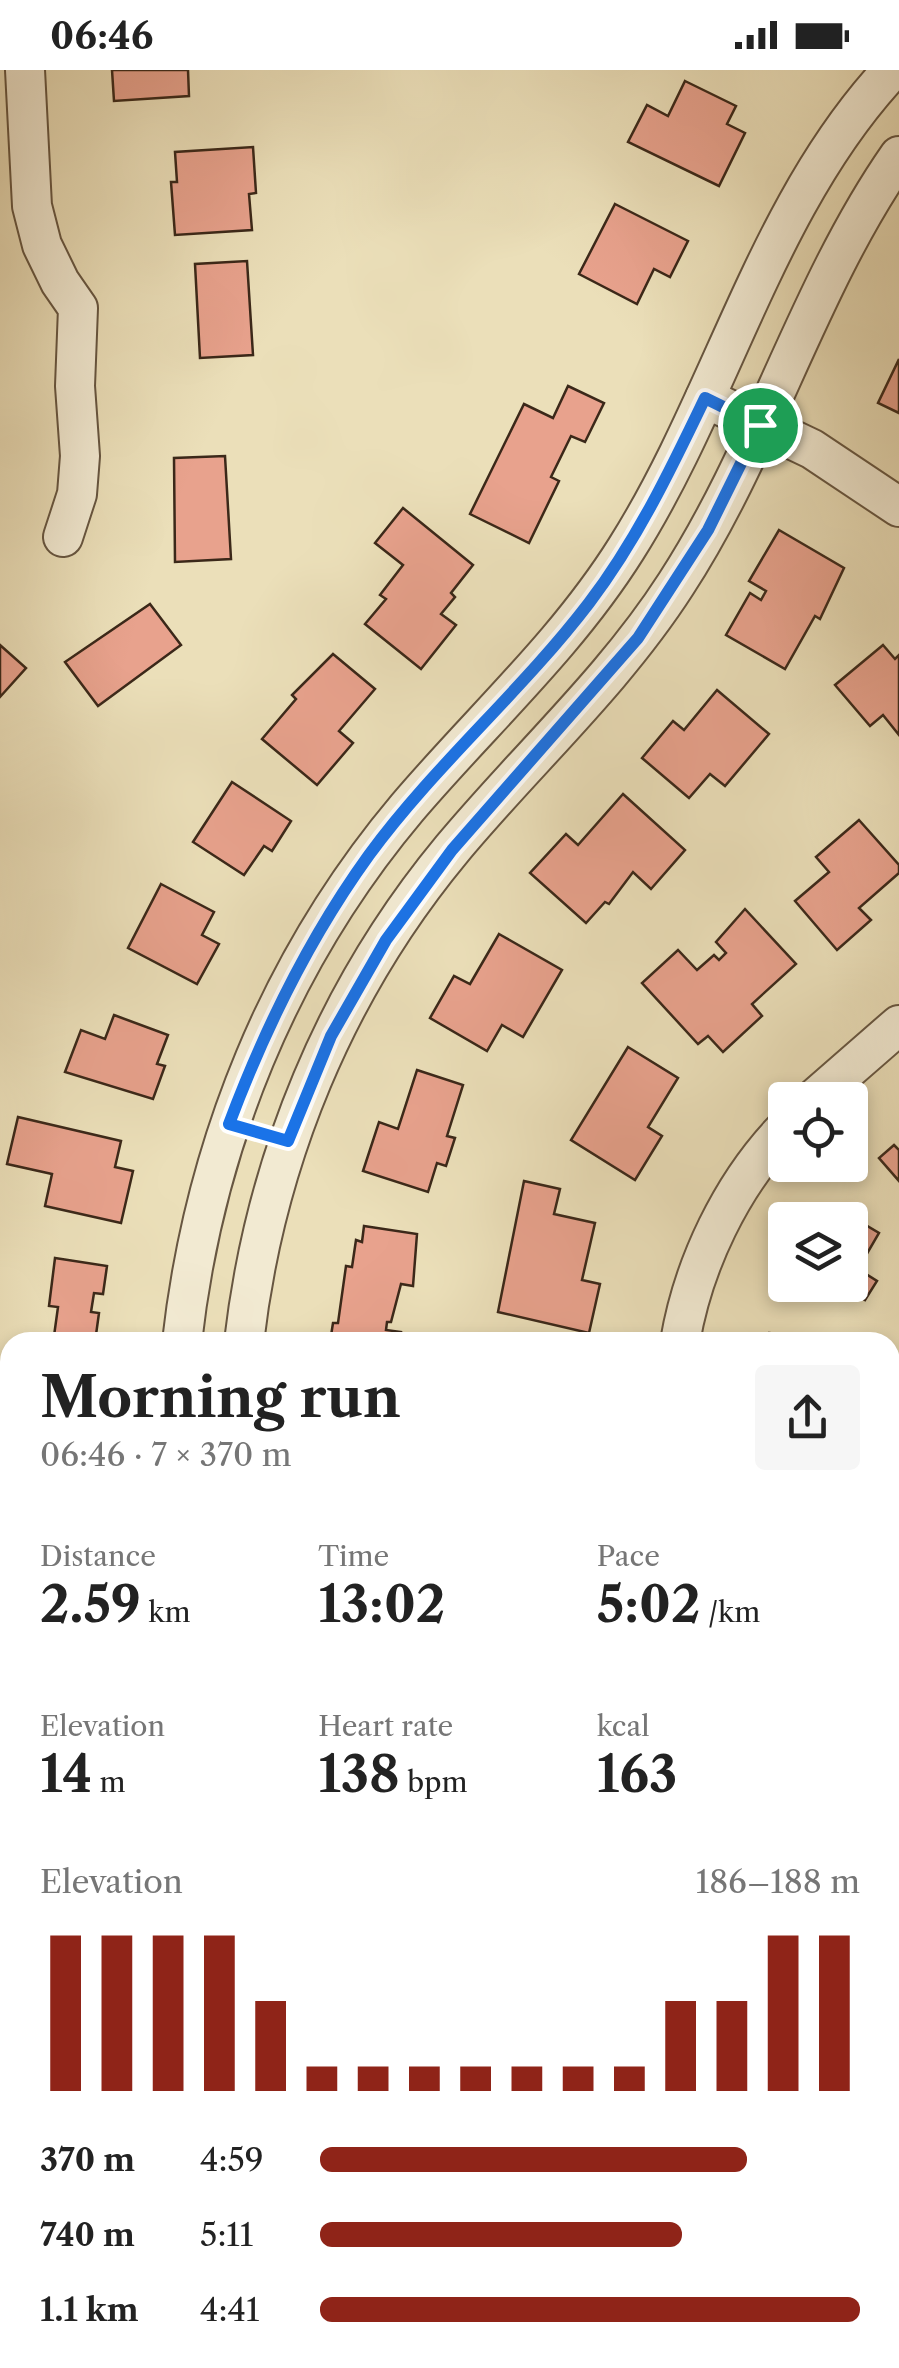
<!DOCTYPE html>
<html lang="en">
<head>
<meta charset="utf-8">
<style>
  body { margin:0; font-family:"Libre Caslon Text",serif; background:#f6f6f6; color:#222; height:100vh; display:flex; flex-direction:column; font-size:38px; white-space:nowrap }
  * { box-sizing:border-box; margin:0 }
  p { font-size:32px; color:#767676 }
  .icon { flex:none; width:55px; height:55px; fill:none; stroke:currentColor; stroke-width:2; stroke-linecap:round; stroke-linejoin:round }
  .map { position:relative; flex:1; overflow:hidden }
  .details { position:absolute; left:0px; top:1262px; width:900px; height:1038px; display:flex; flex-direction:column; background:#fff; border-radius:30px 30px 0 0; box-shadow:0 5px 15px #0003 }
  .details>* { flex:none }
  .fabs { position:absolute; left:768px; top:1012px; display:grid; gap:20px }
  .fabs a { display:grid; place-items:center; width:100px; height:100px; border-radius:10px; background:#fff; box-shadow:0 5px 15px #0003; font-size:50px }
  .pin { position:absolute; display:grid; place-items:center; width:85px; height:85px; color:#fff; margin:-42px; border:5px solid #fff; border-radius:50%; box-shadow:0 2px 10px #0007 }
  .round { display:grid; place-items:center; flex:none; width:105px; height:105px; border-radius:10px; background:#f6f6f6 }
  .head { display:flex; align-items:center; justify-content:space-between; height:170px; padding:0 40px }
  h1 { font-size:55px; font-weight:800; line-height:75px }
  .metrics { display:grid; grid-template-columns:repeat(3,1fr); gap:15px; height:170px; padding:10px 40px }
  .metrics div { display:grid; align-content:center }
  .metrics b { font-size:50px; font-weight:800 }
  .metrics small { font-size:28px; font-weight:400 }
  .metrics p { font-size:28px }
  .chart { height:280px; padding:20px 40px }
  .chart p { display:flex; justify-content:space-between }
  .chart svg { width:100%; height:180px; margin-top:10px; stroke:#8f2418; stroke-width:6 }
  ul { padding:0 40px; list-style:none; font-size:32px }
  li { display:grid; grid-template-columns:160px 120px 1fr; align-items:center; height:75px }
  li i { height:25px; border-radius:12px; background:#8f2418 }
  .status { display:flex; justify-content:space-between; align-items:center; height:70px; padding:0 50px; background:#fff; direction:ltr }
  .status svg { height:28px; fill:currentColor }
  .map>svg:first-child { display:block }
  .building { fill:#e8a28d; stroke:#3b2819; stroke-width:2.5 }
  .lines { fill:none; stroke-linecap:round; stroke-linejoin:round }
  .minor-casing { stroke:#675641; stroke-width:42 }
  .minor { stroke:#f2ead2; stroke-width:38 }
  .route-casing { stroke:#fff; stroke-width:20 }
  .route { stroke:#1a73e8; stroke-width:12 }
</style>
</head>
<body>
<div class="status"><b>06:46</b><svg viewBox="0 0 49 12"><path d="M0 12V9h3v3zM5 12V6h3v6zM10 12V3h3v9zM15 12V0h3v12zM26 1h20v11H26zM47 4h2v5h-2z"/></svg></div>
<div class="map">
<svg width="899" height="2298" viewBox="0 0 899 2298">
  <rect width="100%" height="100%" fill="#ebdfb9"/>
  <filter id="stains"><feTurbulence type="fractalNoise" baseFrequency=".002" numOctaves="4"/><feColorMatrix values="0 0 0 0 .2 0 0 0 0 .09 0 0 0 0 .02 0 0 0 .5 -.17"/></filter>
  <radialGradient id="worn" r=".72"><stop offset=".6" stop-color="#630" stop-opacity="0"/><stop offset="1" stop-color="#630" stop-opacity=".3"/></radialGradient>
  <g class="building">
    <polygon points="112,0 188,0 189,26 114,31"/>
    <polygon points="685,11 736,36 727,54 745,63 719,116 628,72 647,35 668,46"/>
    <polygon points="253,77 256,123 249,124 252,160 175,165 171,112 177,112 175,82"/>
    <polygon points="615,134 688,171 670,207 654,199 637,234 579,204"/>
    <polygon points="247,191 253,285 200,288 195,194"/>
    <polygon points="899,289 899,343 878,333"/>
    <polygon points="568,316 604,333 585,372 571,366 551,407 559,411 529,473 470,444 524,334 553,348"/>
    <polygon points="225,386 231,489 175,492 174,388"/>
    <polygon points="403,438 473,495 451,523 455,527 441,544 456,555 421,599 365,554 386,529 380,525 403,495 375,473"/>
    <polygon points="779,460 844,498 820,549 815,546 785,599 726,565 750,523 761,530 766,521 749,511"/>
    <polygon points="150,534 181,575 98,636 65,592"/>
    <polygon points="0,575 26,598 0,627"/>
    <polygon points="883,575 895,589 899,585 899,665 883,645 870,656 835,615"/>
    <polygon points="333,584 375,619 339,661 353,673 317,715 262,669 296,629 292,625"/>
    <polygon points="717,620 769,664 725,716 710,704 689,728 642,688 673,651 684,660"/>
    <polygon points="232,712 291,751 272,781 264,776 244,805 193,772"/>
    <polygon points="623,724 685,780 651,819 633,802 609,834 605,832 586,853 530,803 566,764 578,775"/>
    <polygon points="859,750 899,795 899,803 859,838 871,850 837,880 795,831 829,802 816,787"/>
    <polygon points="161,814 214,842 202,865 219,874 197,914 128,878"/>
    <polygon points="745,839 796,894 752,934 762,946 723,982 708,966 698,974 642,913 678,880 697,900 714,885 719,890 726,883 716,872"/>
    <polygon points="499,864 562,900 523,967 502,955 487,981 430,948 454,906 470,914"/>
    <polygon points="114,945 168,965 157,994 165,996 153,1029 65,1002 81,960 105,969"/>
    <polygon points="628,977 678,1008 648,1057 662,1066 635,1110 571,1070"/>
    <polygon points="417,1000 463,1015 447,1066 455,1068 446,1096 437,1093 428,1122 363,1101 379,1052 398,1059"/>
    <polygon points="18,1047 121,1071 115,1097 133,1101 121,1153 45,1136 52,1104 7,1094"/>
    <polygon points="894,1075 899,1080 899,1111 879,1088"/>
    <polygon points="524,1111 560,1119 554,1144 595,1153 582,1210 600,1214 589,1263 498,1242"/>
    <polygon points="837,1138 879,1163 858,1199 877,1211 865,1230 845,1219 839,1230 813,1215 850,1215 850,1150 830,1150"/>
    <polygon points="364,1156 417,1164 413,1216 401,1214 391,1252 387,1252 386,1260 401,1262 400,1272 330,1272 333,1253 338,1253 346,1196 352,1197 356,1170 362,1172"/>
    <polygon points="55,1188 107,1196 103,1224 94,1223 91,1242 99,1243 95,1272 54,1266 58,1237 49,1236"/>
    <polygon points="769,1263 828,1269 827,1272 768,1272"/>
    <polygon points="892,1626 899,1636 899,1711 890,1714"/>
    <polygon points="890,2195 899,2204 899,2240 890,2249"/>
    <polygon points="73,2290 154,2290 155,2298 73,2298"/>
    <polygon points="861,2290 870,2298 773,2298 777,2290"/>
  </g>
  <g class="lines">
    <g class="minor-casing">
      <g id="minor">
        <polyline points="25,0 32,136 42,175 60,212 78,238 75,316 80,386 77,424 63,467"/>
        <polyline points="705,328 812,379 899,437"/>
        <polyline points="813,1030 899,955"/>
        <path d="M182,1272C204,1076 279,890 407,738C480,652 565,576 626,479C723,326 766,134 892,0"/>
        <path d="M244,1272C265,1091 335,920 452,779C526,690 613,612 676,514C764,379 807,218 899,86"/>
        <path d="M680,1272C693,1195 731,1115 785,1059"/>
        <polyline points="890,1541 899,1535"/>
        <polyline points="233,2290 234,2298"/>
        <polyline points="295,2290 295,2298"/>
      </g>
    </g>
    <use href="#minor" class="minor"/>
  </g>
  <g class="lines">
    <g class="route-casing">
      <path id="route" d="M705,328L760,355L708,460L638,568L452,780L386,870L331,966L288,1071L229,1054C265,958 309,868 369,785C435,695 521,622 589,533C637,470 671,399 705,328Z"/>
    </g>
    <use href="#route" class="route"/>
  </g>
  <rect width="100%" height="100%" filter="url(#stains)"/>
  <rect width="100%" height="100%" fill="url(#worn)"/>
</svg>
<div class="fabs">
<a><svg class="icon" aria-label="locate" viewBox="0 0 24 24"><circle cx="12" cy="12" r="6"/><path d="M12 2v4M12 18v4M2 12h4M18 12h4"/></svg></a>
<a><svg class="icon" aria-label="layers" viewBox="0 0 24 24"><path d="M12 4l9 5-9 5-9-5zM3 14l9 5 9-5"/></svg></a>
</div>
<div class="pin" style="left:760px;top:355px;background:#1e9e55"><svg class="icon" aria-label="arrive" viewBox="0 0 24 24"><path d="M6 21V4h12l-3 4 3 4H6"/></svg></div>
<section class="details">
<div class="head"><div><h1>Morning run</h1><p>06:46 · 7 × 370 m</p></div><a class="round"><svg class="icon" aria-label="share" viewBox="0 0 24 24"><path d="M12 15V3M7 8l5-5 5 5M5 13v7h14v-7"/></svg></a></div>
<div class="metrics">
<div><p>Distance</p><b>2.59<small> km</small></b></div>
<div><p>Time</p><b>13:02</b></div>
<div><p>Pace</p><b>5:02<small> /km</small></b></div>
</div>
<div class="metrics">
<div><p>Elevation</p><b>14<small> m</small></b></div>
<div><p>Heart rate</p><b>138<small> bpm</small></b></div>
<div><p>kcal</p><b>163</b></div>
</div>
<div class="chart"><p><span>Elevation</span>186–188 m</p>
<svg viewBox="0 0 160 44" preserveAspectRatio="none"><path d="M5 44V6M15 44V6M25 44V6M35 44V6M45 44V22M55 44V38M65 44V38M75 44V38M85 44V38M95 44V38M105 44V38M115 44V38M125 44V22M135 44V22M145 44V6M155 44V6"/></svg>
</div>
<ul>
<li><b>370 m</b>4:59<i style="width:79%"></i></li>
<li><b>740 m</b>5:11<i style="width:67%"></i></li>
<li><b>1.1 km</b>4:41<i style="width:100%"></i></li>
</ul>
</section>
</div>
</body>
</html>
